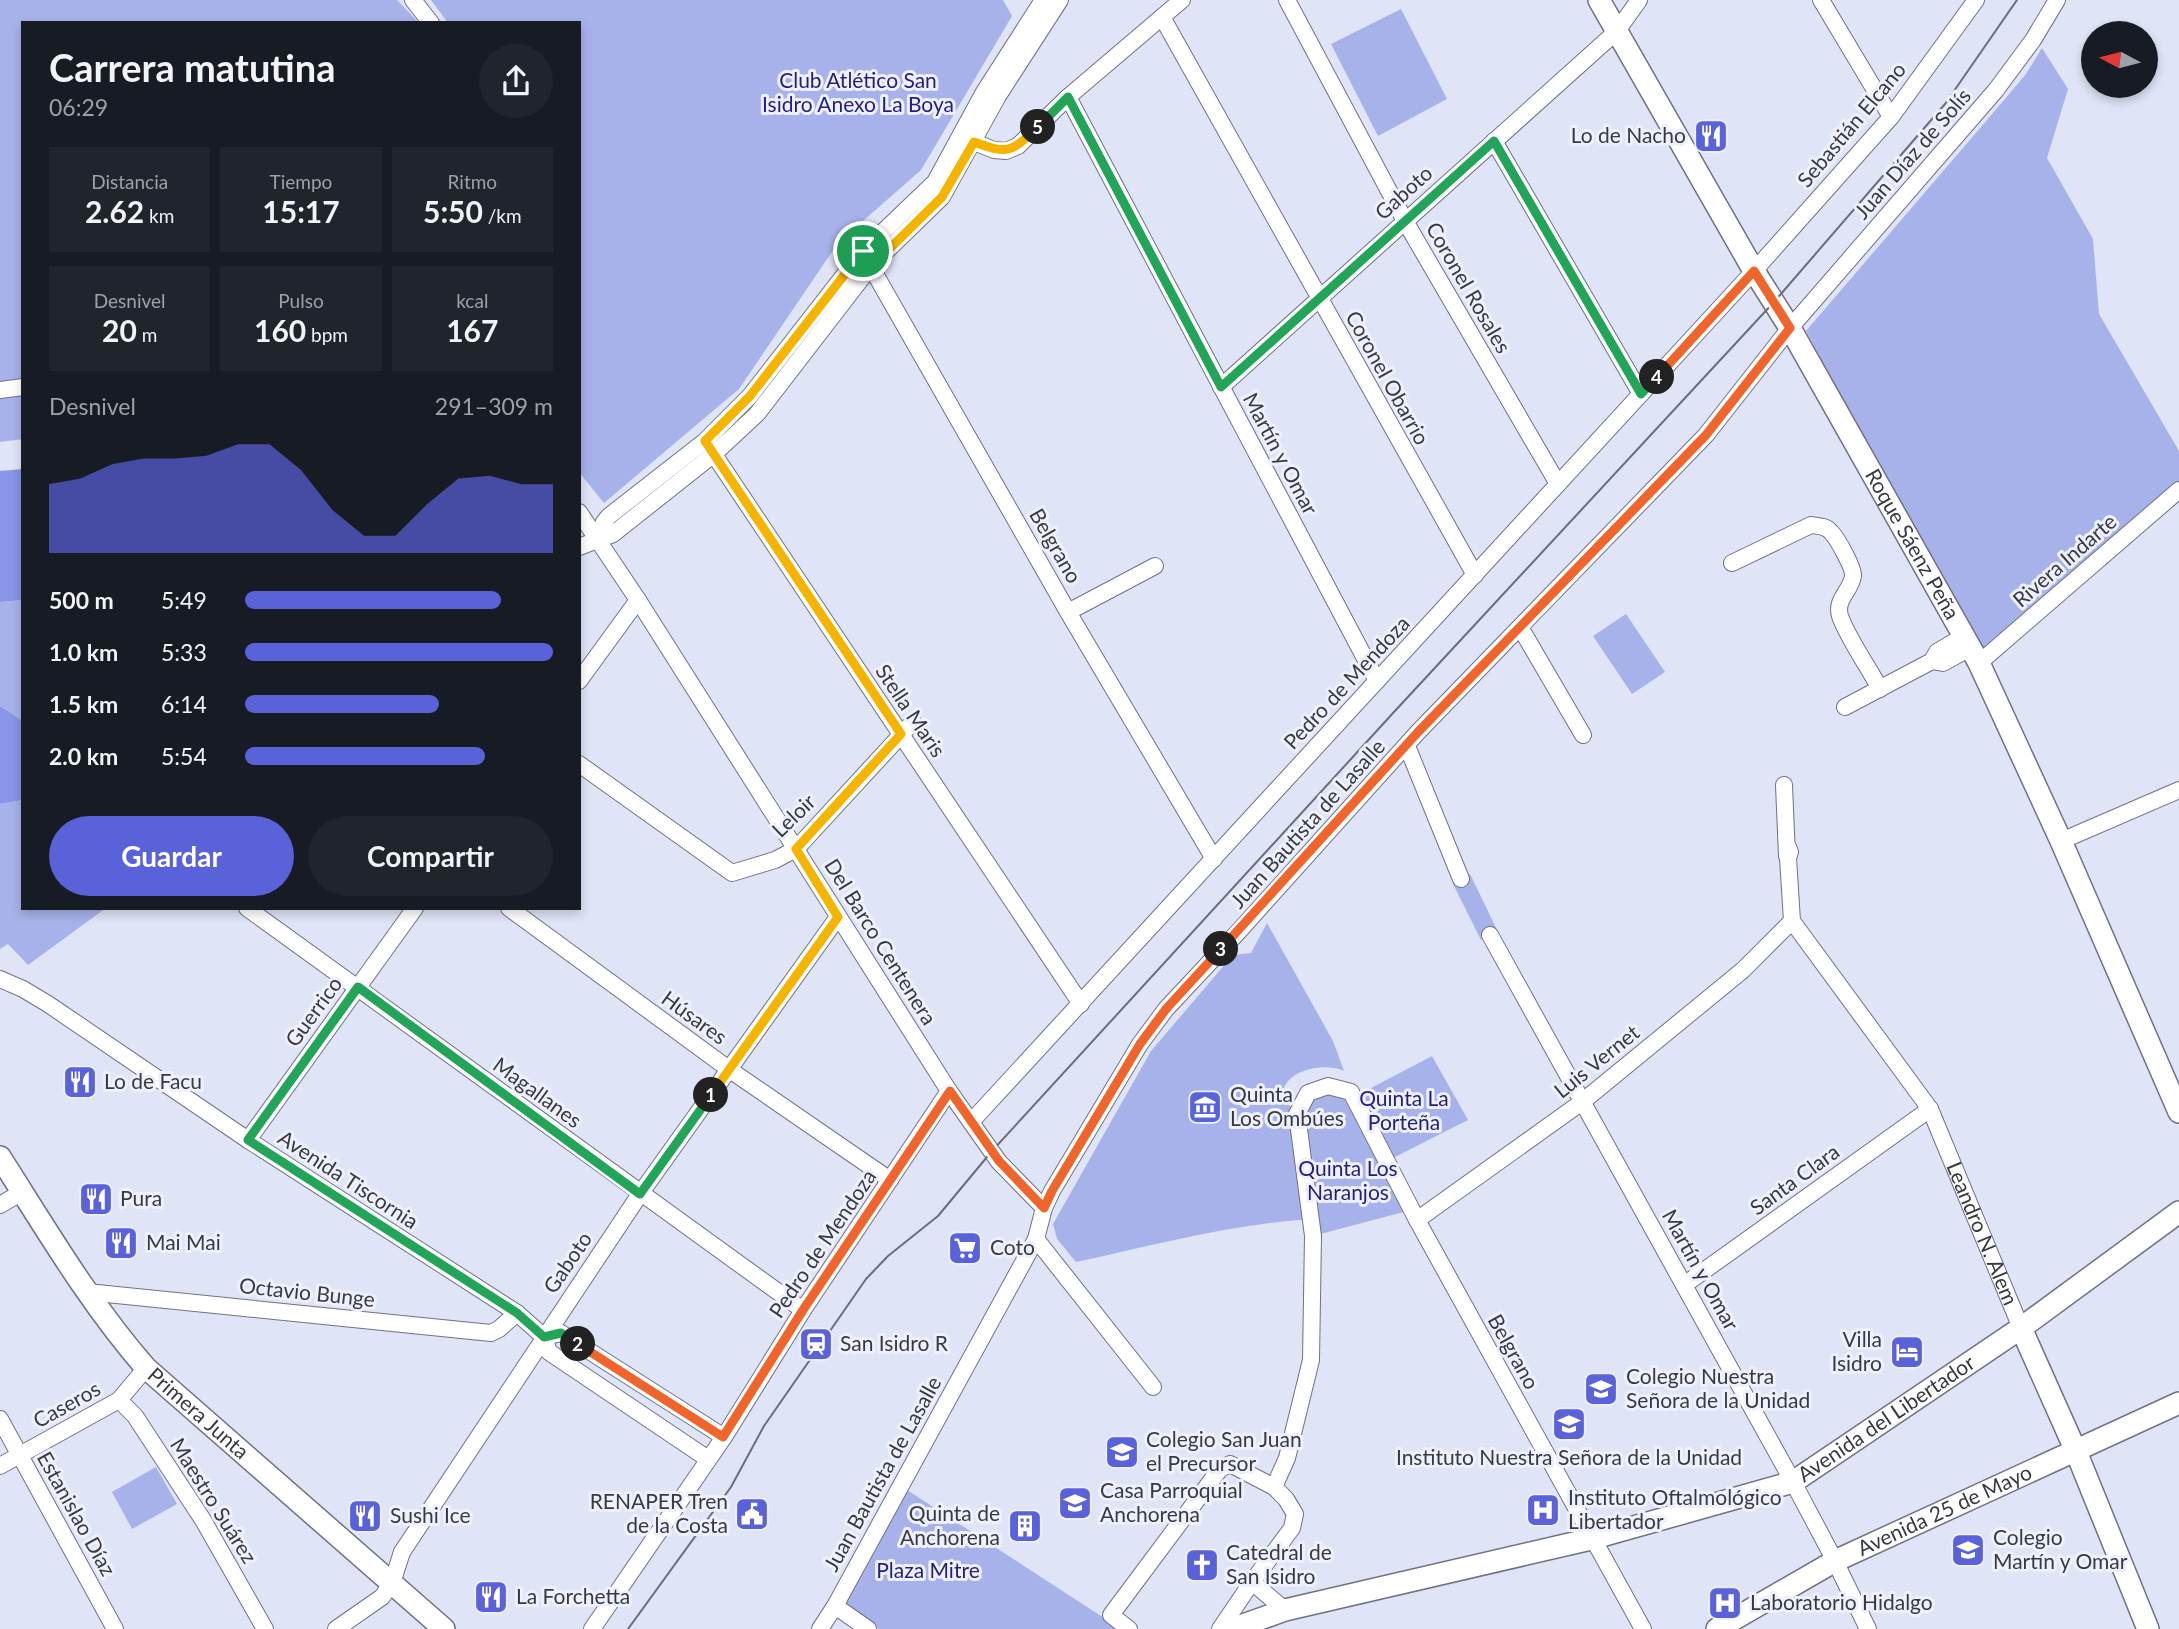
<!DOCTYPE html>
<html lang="es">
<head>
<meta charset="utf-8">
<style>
  body { margin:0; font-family:Lato,sans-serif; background:#20242c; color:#f1f3f6; height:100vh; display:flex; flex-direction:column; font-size:26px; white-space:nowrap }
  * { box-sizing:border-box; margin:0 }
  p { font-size:23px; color:#9ea1a6 }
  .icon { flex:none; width:38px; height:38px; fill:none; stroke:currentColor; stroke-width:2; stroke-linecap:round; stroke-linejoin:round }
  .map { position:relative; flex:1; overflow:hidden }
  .sheet { position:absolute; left:21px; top:21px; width:560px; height:889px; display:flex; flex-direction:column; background:#171b24; border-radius:0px; box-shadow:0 4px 10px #0003 }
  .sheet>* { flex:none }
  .needle { width:46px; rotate:277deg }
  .tools { position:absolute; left:2081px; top:21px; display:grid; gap:14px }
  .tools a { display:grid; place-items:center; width:77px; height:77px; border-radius:50%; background:#171b24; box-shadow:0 4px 10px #0003; font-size:35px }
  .pin { position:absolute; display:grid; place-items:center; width:60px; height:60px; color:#fff; margin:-30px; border:4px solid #fff; border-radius:50%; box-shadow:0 2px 7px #0007 }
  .km { position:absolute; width:35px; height:35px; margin:-18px; border-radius:50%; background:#222; color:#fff; font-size:19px; line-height:35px; text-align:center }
  .round { display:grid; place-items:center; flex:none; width:74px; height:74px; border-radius:37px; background:#20242c }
  .head { display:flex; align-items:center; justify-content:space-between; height:119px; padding:0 28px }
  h1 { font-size:38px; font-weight:700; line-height:52px }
  .metrics { display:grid; grid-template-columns:repeat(3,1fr); gap:10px; height:119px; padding:7px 28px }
  .metrics div { display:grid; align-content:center; border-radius:0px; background:#20242c; text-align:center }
  .metrics b { font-size:30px; font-weight:700 }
  .metrics small { font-size:19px; font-weight:400 }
  .metrics p { font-size:19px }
  .chart { height:196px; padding:14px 28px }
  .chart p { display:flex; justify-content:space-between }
  .chart svg { width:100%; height:126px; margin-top:7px; fill:#5a62d9; opacity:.7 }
  .action { display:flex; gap:14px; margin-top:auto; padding:14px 28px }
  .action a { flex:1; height:80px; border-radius:42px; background:#5a62d9; color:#fff; font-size:28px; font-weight:700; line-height:80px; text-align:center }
  .action a+a { background:#20242c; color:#f1f3f6 }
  ul { padding:0 28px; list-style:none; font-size:23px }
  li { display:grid; grid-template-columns:112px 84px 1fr; align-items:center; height:52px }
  li i { height:18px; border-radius:9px; background:#5a62d9 }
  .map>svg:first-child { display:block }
  .green { fill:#a8b2ea }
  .water { fill:#8895e8 }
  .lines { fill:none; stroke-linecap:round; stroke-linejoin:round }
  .street-casing { stroke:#6e7283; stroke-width:18 }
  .secondary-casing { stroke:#6e7283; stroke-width:24 }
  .street { stroke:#fff; stroke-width:16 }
  .secondary { stroke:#fff; stroke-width:21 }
  .tram { stroke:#6b6e79; stroke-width:2 }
  .split-1-casing { stroke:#fff; stroke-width:14 }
  .split-2-casing { stroke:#fff; stroke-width:14 }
  .split-3-casing { stroke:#fff; stroke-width:14 }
  .split-4-casing { stroke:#fff; stroke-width:14 }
  .split-5-casing { stroke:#fff; stroke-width:14 }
  .split-6-casing { stroke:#fff; stroke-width:14 }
  .split-1 { stroke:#f5b400; stroke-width:9 }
  .split-2 { stroke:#22a559; stroke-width:9 }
  .split-3 { stroke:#f0652b; stroke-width:9 }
  .split-4 { stroke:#f0652b; stroke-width:9 }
  .split-5 { stroke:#22a559; stroke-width:9 }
  .split-6 { stroke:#f5b400; stroke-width:9 }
  .labels { text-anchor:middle; stroke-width:6; stroke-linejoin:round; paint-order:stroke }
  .park-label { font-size:21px; fill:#241d7d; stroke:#eef1fd }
  .street-label { font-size:21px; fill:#383a42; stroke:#eef1fd }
  .poi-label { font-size:21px; fill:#383a42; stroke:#eef1fd; text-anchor:start }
</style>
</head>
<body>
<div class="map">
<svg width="2179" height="1629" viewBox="0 0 2179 1629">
  <rect width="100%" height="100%" fill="#dfe4f7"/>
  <g class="green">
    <polygon points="0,0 397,0 419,23 23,23 23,439 0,442"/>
    <polygon points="431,0 1003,0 1012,16 921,170 838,243 739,389 604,503 579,472 579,23 448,23"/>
    <polygon points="1401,9 1447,99 1378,136 1331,44"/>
    <polygon points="2042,48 2068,89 2047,158 2093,239 2099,314 2179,451 2179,489 1981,654 1806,331 2005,99 2026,74"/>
    <polygon points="23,600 23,721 0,706 0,602"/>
    <polygon points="1626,614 1665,672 1632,694 1593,636"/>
    <polygon points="23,800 23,908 106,908 28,965 8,944 0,949 0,804"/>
    <polygon points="1470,874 1497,930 1481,940 1453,884"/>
    <path d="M1267,923L1333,1041L1344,1071C1327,1063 1292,1068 1284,1088C1283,1090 1283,1097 1283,1099L1297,1113L1328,1086L1354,1097L1432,1056L1468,1120L1387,1161L1411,1210L1313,1236L1311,1219C1231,1224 1154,1245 1076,1262L1057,1239L1053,1224L1151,1051L1233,955L1251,953Z"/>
    <polygon points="156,1467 177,1504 132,1529 112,1492"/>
    <polygon points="907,1490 1104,1618 1118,1629 879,1629 843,1604"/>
  </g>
  <g class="water">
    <polygon points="23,469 23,600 0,602 0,471"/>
    <polygon points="0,706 23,721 23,800 0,804"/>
  </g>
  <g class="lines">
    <g class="street-casing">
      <g id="street">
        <polyline points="413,0 431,23"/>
        <polyline points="1287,0 1405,221 1558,484"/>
        <polyline points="1821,0 1891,117"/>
        <polyline points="1162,17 1475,575"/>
        <polyline points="1068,97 1377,681"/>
        <polyline points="1494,141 1641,394"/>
        <polyline points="974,142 994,150 1006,151 1018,146 1068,97 1182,0"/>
        <polyline points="866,258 1068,612 1214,859"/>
        <polyline points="1221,387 1617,31 1639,0"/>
        <polyline points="0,390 23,387"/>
        <polyline points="709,447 1081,1004"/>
        <polyline points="579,512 638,600 949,1091 999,1162 1044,1208"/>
        <polyline points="598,538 604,522 609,516 705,441 750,396 863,251 935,182 984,92 1043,0"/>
        <polyline points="579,547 613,534 714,454 757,414 871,266 942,197 998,96 1060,0"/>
        <path d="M1732,563L1811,525C1819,526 1826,526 1831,532C1837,538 1854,568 1853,576C1851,591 1835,599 1840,616C1847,637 1869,668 1880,689"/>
        <polyline points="1068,612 1155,566"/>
        <polyline points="1520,627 1583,735"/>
        <polyline points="1932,661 1943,663 1970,648"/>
        <polyline points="1979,663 2179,490"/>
        <polyline points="579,681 638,600"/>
        <polyline points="1845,707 1932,661 1937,652 1964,636"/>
        <polyline points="1407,746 1461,879"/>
        <polyline points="579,764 732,873 775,860 796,849 913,722"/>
        <polyline points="1784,785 1787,856"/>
        <polyline points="2061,841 2179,790"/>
        <path id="s1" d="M1788,847L1790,852L1788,858L1792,921L1930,1109L2021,1328"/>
        <polyline points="247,908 803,1310"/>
        <polyline points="509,908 730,1070 890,1180"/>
        <polyline points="1490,935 1793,1482 1835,1561 1868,1629"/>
        <polyline points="0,979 23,989 48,1004 248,1140 517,1313 544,1337 549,1352 708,1459"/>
        <polyline points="971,1122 1754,271 1891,117 1976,0"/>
        <polyline points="248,1140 415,908"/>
        <polyline points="0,1205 22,1192"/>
        <polyline points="1417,1220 1582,1102 1743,970 1792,921"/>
        <polyline points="1036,1239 1153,1387"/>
        <polyline points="1684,1285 1930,1109"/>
        <polyline points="87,1292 491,1333 499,1329 517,1313"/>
        <polyline points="544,1337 561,1333 724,1437"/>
        <polyline points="119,1400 135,1416 203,1520 265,1629"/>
        <polyline points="0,1419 115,1629"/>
        <polyline points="0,1466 119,1400 146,1368"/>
        <polyline points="1252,1582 1285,1610"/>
        <polyline points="835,1606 868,1629"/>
        <polyline points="336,1629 382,1597 392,1583 402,1552 640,1194 838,917"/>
        <polyline points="592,1629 724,1437 803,1310 949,1091"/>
        <polyline points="820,1629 835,1606 1036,1239 1044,1208 1052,1191 1140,1044 1166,1009 1240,930 1418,732 1706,435 1790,328 1996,90 2033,40 2057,0"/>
        <polyline points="1129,1629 1111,1615 1220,1469 1230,1464 1274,1487"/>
        <polyline points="1220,1629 1252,1582 1292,1528 1295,1514 1286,1499 1274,1487 1287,1458 1311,1360 1313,1236 1297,1114 1308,1093 1328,1086 1351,1092 1417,1220 1643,1629"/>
      </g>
    </g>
    <g class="secondary-casing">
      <g id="secondary">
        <path id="s2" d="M1599,0L1754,271L1790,328L1979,663L2061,841L2179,1112"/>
        <path id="s3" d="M0,1157C46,1229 90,1304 146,1368L444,1629"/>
        <polyline points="2021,1328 2075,1449 2148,1629"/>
        <path id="s4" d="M1232,1629L1285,1610L1591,1539L1793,1482L2021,1328L2179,1212"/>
        <path id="s5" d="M1717,1629L1835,1561L2179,1403"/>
      </g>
    </g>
    <use href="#street" class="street"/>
    <use href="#secondary" class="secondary"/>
    <polyline class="tram" points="628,1629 731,1487 764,1426 866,1279 888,1256 938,1216 992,1151 1394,712 1774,302 1945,104 2017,0"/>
  </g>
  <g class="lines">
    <g class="split-1-casing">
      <polyline id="split-1" points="711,1095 838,917 796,849 901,734 705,441 750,396 863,251"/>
    </g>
    <g class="split-2-casing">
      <polyline id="split-2" points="578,1344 561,1333 544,1337 517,1313 248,1140 358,987 640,1194 711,1095"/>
    </g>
    <g class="split-3-casing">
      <polyline id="split-3" points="578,1344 723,1437 803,1310 950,1091 999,1161 1044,1208 1052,1191 1140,1044 1166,1009 1221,949"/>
    </g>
    <g class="split-4-casing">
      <polyline id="split-4" points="1221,949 1418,732 1706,435 1790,328 1754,271 1657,377"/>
    </g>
    <g class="split-5-casing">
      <polyline id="split-5" points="1038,127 1068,97 1221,387 1494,141 1641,394 1657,377"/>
    </g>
    <g class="split-6-casing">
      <path id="split-6" d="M863,251L871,267L942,197L974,142C1009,155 1011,152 1038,127"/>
    </g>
    <use href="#split-1" class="split-1"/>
    <use href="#split-2" class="split-2"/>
    <use href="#split-3" class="split-3"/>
    <use href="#split-4" class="split-4"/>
    <use href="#split-5" class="split-5"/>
    <use href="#split-6" class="split-6"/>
  </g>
  <defs>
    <g id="restaurant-square" transform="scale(1.75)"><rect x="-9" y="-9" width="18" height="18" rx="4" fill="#5a62d9" stroke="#eef1fd"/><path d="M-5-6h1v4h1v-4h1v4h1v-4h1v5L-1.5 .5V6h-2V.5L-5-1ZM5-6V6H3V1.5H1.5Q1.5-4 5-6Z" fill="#fff"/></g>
    <g id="museum-square" transform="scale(1.75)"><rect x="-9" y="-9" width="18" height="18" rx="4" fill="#5a62d9" stroke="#eef1fd"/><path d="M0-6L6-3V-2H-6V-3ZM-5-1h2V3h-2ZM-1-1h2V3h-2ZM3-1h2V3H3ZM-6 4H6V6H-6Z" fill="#fff"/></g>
    <g id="supermarket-square" transform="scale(1.75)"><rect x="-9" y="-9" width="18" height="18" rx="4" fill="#5a62d9" stroke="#eef1fd"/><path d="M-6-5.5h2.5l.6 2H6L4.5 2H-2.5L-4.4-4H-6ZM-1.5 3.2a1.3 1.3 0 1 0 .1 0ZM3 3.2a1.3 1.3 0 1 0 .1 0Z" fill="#fff"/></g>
    <g id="station-square" transform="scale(1.75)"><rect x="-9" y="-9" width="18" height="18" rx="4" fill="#5a62d9" stroke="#eef1fd"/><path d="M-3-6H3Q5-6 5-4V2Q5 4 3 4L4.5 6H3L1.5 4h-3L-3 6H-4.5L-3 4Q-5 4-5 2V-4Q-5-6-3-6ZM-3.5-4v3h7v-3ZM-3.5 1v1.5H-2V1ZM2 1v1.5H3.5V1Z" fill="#fff"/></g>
    <g id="hotel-square" transform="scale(1.75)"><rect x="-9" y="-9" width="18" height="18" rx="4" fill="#5a62d9" stroke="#eef1fd"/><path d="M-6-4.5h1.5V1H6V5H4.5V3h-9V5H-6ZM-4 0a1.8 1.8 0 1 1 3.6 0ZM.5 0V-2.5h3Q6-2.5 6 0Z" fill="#fff"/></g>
    <g id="school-square" transform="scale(1.75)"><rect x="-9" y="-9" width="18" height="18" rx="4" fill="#5a62d9" stroke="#eef1fd"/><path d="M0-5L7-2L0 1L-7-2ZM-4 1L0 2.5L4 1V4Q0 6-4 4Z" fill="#fff"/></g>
    <g id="university-square" transform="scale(1.75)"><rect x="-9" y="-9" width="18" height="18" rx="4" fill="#5a62d9" stroke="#eef1fd"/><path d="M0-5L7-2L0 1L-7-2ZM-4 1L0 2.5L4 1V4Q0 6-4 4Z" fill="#fff"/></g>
    <g id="hospital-square" transform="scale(1.75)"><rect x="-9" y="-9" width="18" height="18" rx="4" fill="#5a62d9" stroke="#eef1fd"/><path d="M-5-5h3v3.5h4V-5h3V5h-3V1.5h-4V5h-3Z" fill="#fff"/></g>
    <g id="civic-square" transform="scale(1.75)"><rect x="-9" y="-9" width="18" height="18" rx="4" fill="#5a62d9" stroke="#eef1fd"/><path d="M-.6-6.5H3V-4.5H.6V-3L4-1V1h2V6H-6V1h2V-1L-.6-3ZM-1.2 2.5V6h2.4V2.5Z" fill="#fff"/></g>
    <g id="building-square" transform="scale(1.75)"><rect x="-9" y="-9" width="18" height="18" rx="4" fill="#5a62d9" stroke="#eef1fd"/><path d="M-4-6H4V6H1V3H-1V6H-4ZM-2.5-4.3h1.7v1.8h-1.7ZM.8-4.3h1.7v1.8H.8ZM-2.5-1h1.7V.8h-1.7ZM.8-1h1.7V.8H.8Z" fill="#fff"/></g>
    <g id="church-square" transform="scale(1.75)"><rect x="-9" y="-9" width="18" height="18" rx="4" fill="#5a62d9" stroke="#eef1fd"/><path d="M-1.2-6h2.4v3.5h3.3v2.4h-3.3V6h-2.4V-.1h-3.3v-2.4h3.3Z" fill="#fff"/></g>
  </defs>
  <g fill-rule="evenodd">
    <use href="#restaurant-square" x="1711" y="136"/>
    <use href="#restaurant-square" x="80" y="1082"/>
    <use href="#museum-square" x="1205" y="1107"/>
    <use href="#restaurant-square" x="96" y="1199"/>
    <use href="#restaurant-square" x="121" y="1243"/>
    <use href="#supermarket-square" x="965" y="1248"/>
    <use href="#station-square" x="816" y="1344"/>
    <use href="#hotel-square" x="1907" y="1352"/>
    <use href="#school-square" x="1601" y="1389"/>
    <use href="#school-square" x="1569" y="1424"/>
    <use href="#university-square" x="1122" y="1452"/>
    <use href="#university-square" x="1075" y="1503"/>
    <use href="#hospital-square" x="1543" y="1510"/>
    <use href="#civic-square" x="752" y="1514"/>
    <use href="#restaurant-square" x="365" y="1516"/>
    <use href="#building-square" x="1025" y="1526"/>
    <use href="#school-square" x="1968" y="1550"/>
    <use href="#church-square" x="1202" y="1565"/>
    <use href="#restaurant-square" x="491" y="1597"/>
    <use href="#hospital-square" x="1725" y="1603"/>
  </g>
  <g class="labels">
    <g class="park-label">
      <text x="858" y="88">Club Atlético San<tspan x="858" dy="24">Isidro Anexo La Boya</tspan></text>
      <text x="1404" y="1106">Quinta La<tspan x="1404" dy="24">Porteña</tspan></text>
      <text x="1348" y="1176">Quinta Los<tspan x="1348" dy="24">Naranjos</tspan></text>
      <text x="928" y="1578">Plaza Mitre</text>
    </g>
    <g class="street-label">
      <text transform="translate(1852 125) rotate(-50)" y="7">Sebastián Elcano</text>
      <text transform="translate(1913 154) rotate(-49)" y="7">Juan Díaz de Solís</text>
      <text transform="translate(1404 193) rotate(-42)" y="7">Gaboto</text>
      <text transform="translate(1468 288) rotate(60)" y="7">Coronel Rosales</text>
      <text transform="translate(1387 378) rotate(61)" y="7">Coronel Obarrio</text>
      <text transform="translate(1280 454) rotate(62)" y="7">Martín y Omar</text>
      <text dy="7" stroke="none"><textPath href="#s2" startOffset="628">Roque Sáenz Peña</textPath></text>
      <text transform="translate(1055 546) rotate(60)" y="7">Belgrano</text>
      <text transform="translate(2065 561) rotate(-41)" y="7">Rivera Indarte</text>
      <text transform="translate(1347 683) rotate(-47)" y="7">Pedro de Mendoza</text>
      <text transform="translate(910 711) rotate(56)" y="7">Stella Maris</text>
      <text transform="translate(794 816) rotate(-44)" y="7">Leloir</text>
      <text transform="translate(1308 824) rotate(-48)" y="7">Juan Bautista de Lasalle</text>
      <text transform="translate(880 942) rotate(58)" y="7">Del Barco Centenera</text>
      <text transform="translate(314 1012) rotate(-54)" y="7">Guerrico</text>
      <text transform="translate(694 1018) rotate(36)" y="7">Húsares</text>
      <text transform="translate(1597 1062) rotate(-39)" y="7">Luis Vernet</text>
      <text transform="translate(537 1093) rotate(36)" y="7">Magallanes</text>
      <text transform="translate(348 1180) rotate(33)" y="7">Avenida Tiscornia</text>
      <text transform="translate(1795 1180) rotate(-36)" y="7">Santa Clara</text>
      <text dy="7" stroke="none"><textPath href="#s1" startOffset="443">Leandro N. Alem</textPath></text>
      <text transform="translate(823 1244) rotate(-56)" y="7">Pedro de Mendoza</text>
      <text transform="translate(568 1263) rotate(-56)" y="7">Gaboto</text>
      <text transform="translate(1700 1270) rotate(61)" y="7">Martín y Omar</text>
      <text transform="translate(307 1293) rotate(6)" y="7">Octavio Bunge</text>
      <text transform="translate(1513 1352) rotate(61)" y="7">Belgrano</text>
      <text transform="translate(67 1405) rotate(-29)" y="7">Caseros</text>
      <text dy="7" stroke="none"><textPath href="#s3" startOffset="326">Primera Junta</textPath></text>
      <text dy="7" stroke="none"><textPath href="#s4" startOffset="693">Avenida del Libertador</textPath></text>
      <text transform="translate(883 1474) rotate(-61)" y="7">Juan Bautista de Lasalle</text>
      <text transform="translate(213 1501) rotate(58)" y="7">Maestro Suárez</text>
      <text dy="7" stroke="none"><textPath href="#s5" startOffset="257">Avenida 25 de Mayo</textPath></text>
      <text transform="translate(76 1514) rotate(61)" y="7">Estanislao Díaz</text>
    </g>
    <g class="poi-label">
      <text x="1686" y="143" text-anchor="end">Lo de Nacho</text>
      <text x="104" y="1089">Lo de Facu</text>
      <text x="1230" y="1102">Quinta<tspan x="1230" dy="24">Los Ombúes</tspan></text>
      <text x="120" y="1206">Pura</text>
      <text x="146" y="1250">Mai Mai</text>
      <text x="990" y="1255">Coto</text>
      <text x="1882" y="1347" text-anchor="end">Villa<tspan x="1882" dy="24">Isidro</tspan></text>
      <text x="840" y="1351">San Isidro R</text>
      <text x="1626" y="1384">Colegio Nuestra<tspan x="1626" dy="24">Señora de la Unidad</tspan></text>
      <text x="1146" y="1447">Colegio San Juan<tspan x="1146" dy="24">el Precursor</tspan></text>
      <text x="1569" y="1465" text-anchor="middle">Instituto Nuestra Señora de la Unidad</text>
      <text x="1100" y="1498">Casa Parroquial<tspan x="1100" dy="24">Anchorena</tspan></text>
      <text x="1568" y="1505">Instituto Oftalmológico<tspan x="1568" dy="24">Libertador</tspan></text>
      <text x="728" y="1509" text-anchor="end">RENAPER Tren<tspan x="728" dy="24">de la Costa</tspan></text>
      <text x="1000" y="1521" text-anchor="end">Quinta de<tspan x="1000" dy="24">Anchorena</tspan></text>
      <text x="390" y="1523">Sushi Ice</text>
      <text x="1993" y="1545">Colegio<tspan x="1993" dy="24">Martín y Omar</tspan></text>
      <text x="1226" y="1560">Catedral de<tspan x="1226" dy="24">San Isidro</tspan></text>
      <text x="516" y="1604">La Forchetta</text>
      <text x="1750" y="1610">Laboratorio Hidalgo</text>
    </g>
  </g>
</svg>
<div class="tools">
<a><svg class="needle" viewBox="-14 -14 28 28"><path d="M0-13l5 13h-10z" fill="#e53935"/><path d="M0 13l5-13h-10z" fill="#9ea1a6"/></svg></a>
</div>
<div class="pin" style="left:863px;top:251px;background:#1e9e55"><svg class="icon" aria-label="arrive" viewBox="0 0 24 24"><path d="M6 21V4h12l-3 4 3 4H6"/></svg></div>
<b class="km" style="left:711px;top:1095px">1</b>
<b class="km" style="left:578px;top:1344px">2</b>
<b class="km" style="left:1221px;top:949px">3</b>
<b class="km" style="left:1657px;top:377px">4</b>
<b class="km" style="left:1038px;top:127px">5</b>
<section class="sheet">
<div class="head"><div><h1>Carrera matutina</h1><p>06:29</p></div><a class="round"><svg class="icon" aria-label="share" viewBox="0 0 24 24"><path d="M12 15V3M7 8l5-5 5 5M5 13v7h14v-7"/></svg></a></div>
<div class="metrics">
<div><p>Distancia</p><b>2.62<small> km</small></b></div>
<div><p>Tiempo</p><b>15:17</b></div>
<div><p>Ritmo</p><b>5:50<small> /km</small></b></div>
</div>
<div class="metrics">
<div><p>Desnivel</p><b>20<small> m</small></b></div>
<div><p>Pulso</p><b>160<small> bpm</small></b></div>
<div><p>kcal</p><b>167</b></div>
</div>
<div class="chart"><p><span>Desnivel</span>291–309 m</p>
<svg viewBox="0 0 160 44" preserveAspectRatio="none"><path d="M0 44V20L10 18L20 13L30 11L40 11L50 10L60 6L70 6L80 15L90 29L100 38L110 38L120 27L130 18L140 17L150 20L160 20V44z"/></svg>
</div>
<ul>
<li><b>500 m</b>5:49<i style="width:83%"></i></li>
<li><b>1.0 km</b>5:33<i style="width:100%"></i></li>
<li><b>1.5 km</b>6:14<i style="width:63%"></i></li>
<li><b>2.0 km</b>5:54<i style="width:78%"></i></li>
</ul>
<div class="action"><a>Guardar</a><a>Compartir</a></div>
</section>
</div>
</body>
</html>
